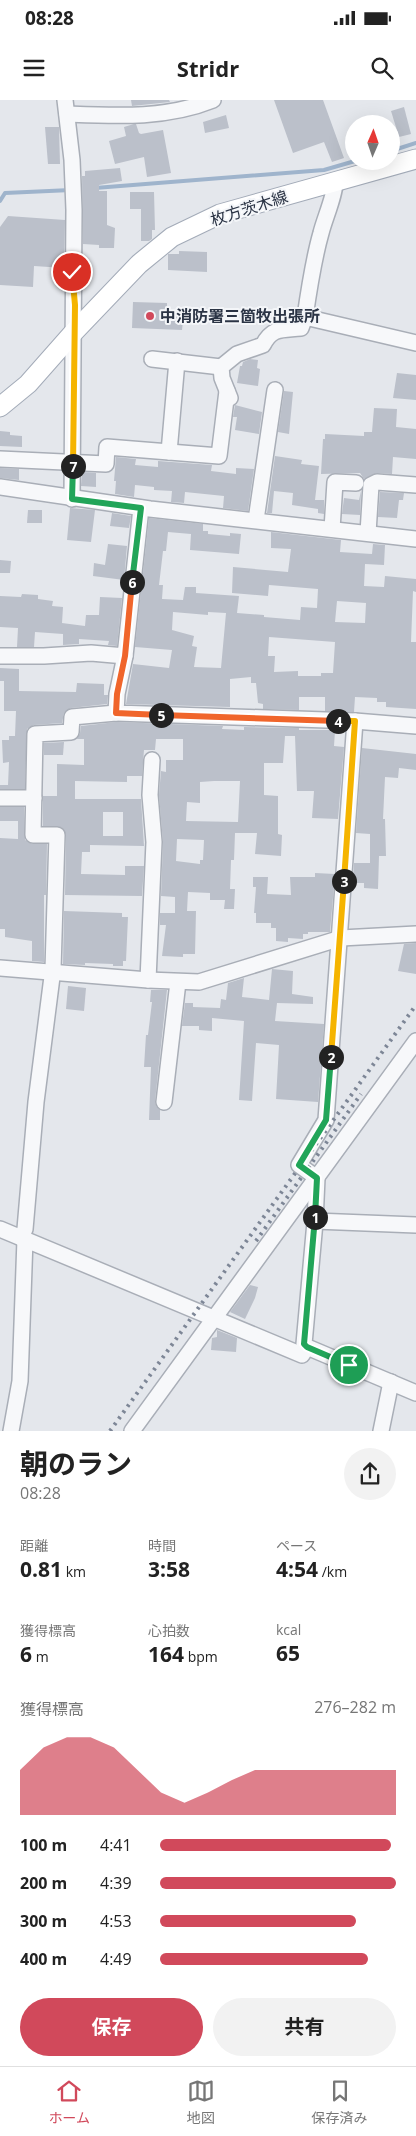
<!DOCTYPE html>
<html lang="ja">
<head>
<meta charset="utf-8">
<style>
  body { margin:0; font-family:"Open Sans","Noto Sans JP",sans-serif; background:#f2f2f2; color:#222; height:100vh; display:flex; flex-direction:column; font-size:19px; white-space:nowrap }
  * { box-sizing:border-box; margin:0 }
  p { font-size:16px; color:#767676 }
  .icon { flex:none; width:28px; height:28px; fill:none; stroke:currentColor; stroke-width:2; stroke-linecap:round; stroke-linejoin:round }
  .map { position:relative; height:1331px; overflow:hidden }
  .drawer { display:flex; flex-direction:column; background:#fff; flex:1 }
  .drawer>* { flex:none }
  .needle { width:32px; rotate:2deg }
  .tools { position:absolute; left:345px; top:15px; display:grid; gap:10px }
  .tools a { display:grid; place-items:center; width:55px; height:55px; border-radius:50%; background:#fff; box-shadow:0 5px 20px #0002; font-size:25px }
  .pin { position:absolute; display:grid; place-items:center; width:42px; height:42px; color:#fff; margin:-21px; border:2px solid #fff; border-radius:50%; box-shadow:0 1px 5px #0007 }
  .km { position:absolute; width:25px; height:25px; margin:-12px; border-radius:50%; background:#222; color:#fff; font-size:14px; line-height:25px; text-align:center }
  .round { display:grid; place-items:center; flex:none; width:52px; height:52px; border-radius:26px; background:#f2f2f2 }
  .summary { display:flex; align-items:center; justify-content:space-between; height:85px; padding:0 20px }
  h1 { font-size:28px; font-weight:700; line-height:38px }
  .stats { display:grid; grid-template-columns:repeat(3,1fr); gap:8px; height:85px; padding:5px 20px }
  .stats div { display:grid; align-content:center }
  .stats b { font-size:21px; font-weight:700 }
  .stats small { font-size:14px; font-weight:400 }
  .stats p { font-size:14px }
  .chart { height:140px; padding:10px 20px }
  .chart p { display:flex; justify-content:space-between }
  .chart svg { width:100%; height:90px; margin-top:5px; fill:#d1495b; opacity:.7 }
  .cta { display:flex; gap:10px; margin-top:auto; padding:10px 20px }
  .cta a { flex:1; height:58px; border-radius:30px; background:#d1495b; color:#fff; font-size:20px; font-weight:700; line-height:58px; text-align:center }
  .cta a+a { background:#f2f2f2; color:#222 }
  ul { padding:0 20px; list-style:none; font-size:16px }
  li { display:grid; grid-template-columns:80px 60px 1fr; align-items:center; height:38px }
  li i { height:12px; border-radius:6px; background:#d1495b }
  .status { display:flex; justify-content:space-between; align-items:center; height:35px; padding:0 25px; background:#fff; direction:ltr }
  .status svg { height:14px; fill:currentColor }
  header { display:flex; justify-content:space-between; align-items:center; height:65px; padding:0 20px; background:#fff; font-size:22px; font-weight:700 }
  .tab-bar { display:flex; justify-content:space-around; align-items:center; height:70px; border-top:1px solid #e0e0e0; background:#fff; font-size:14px; color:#767676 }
  .tab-bar a { display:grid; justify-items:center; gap:2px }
  .tab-bar .active { color:#d1495b }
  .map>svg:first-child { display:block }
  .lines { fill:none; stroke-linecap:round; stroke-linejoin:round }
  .stream { stroke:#9fb4cc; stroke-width:4 }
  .building { fill:#bbc0ca; fill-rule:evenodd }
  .minor-casing { stroke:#a9aeb7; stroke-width:18 }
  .major-casing { stroke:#a3abb8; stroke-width:21 }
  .minor { stroke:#f7f8fa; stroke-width:15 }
  .major { stroke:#fff; stroke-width:19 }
  .rail { stroke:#7d8696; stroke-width:4; stroke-dasharray:2.5 5; stroke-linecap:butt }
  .split-1-casing { stroke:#fff; stroke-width:10 }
  .split-2-casing { stroke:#fff; stroke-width:10 }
  .split-3-casing { stroke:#fff; stroke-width:10 }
  .split-4-casing { stroke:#fff; stroke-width:10 }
  .split-5-casing { stroke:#fff; stroke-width:10 }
  .split-6-casing { stroke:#fff; stroke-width:10 }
  .split-7-casing { stroke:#fff; stroke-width:10 }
  .split-8-casing { stroke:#fff; stroke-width:10 }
  .split-1 { stroke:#22a559; stroke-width:6 }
  .split-2 { stroke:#22a559; stroke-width:6 }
  .split-3 { stroke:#f5b400; stroke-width:6 }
  .split-4 { stroke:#f5b400; stroke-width:6 }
  .split-5 { stroke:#f0652b; stroke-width:6 }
  .split-6 { stroke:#f0652b; stroke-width:6 }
  .split-7 { stroke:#22a559; stroke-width:6 }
  .split-8 { stroke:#f5b400; stroke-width:6 }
  .poi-dot { fill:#d1495b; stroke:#f4f6f9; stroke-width:2 }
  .labels { text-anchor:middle; stroke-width:4; stroke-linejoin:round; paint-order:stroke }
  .street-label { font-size:16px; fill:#2b3445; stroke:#f4f6f9 }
  .poi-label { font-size:16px; font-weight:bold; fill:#2b3445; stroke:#f4f6f9; text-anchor:start }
</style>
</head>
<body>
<div class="status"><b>08:28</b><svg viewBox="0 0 49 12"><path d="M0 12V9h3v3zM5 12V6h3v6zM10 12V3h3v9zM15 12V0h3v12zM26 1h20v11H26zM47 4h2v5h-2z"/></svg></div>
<header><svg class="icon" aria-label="menu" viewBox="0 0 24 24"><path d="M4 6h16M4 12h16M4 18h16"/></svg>Stridr<svg class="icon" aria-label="search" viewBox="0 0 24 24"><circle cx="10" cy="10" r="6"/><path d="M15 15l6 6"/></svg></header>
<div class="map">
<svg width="416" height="1331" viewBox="0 0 416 1331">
  <rect width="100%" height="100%" fill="#e4e7ec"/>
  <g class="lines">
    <g class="stream">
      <polyline points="391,51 416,43"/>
      <polyline points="95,88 324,70 355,61"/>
      <polyline points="0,101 5,93 71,90"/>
    </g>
  </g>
  <g class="building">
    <polygon points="131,0 169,0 170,2 132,6"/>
    <polygon points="274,0 323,0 344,58 332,62 324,42 293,53"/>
    <polygon points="404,7 411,34 399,37 391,11"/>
    <polygon points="226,15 229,28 205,33 203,22"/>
    <polygon points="134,24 136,24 139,33 141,34 163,30 171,73 147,77 144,57 115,64 109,41 126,36 124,27"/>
    <polygon points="45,27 59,27 60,64 48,64"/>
    <polygon points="120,68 122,81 99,85 99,91 107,91 107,125 115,128 114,148 99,148 99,145 83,144 82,76 85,76 85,71"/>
    <polygon points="130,92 154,92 155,130 152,130 152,139 149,141 141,141 141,109 130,109"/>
    <polygon points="8,116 65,120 64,168 34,166 33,187 0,185 0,127"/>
    <polygon points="179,151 207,152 207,172 168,170 168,154 179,154"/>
    <polygon points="133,202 167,203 167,210 184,212 182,230 132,228"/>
    <polygon points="250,259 258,260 257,268 260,269 258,286 237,283 240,266 242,266 243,262"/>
    <polygon points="397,273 416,275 416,300 393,298"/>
    <polygon points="284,291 293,292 289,334 278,332"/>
    <polygon points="235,305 262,312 259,334 235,330 237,317 233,317"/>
    <polygon points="374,308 397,309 396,327 416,329 416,359 393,357 392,374 377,373 364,379 360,373 321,374 323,339 325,339 325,334 364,336 364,332 372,332"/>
    <polygon points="0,331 10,332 10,335 22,336 22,347 0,346"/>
    <polygon points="275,356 302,360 301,364 319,366 315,400 324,400 324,414 318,413 318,409 292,405 293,393 274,391 272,413 267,413"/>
    <polygon points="116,357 136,359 135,365 158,367 158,361 212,365 211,371 236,374 236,368 254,369 248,411 223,408 224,396 185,392 184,403 171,402 172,391 154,390 154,387 135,385 134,397 115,394 116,381 114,381"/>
    <polygon points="0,368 19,369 19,380 0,378"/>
    <polygon points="82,372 96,373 96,387 81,386"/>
    <polygon points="361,391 360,415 342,414 344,398 359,400"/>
    <polygon points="380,392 404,393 403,400 399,400 397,418 378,417"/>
    <polygon points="70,408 95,410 91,442 67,440"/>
    <polygon points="28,410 42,410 42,423 27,423"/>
    <polygon points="112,413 131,416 129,428 110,426"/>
    <path d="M149,418L203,424V431H208V434L230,436V433L241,434L239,454L190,450L191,434L168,432L166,451H163L159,485H163L162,499L183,500L185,487H196V493L239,496L237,513L264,515V517L300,520L301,507L317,508L318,489L269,485L268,496L232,493L233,467L288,472L291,449L271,448V432L341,440L340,452L372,454L373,444L385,445L384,465L365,464L364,486L384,487L385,476L416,479V492L413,491L411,542H416V609L386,607V602H377V598L355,597L354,612L325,611V597H299V610L263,609V604L258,603L256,583H251V577L230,579V607L126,604L133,564L169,568L172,550L135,547ZM337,501L366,503L365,523L335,522ZM173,512L208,515V512L226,513L221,568L194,567L197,547L192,546L194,536L172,530ZM269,537L335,542L333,573H321V576H298V571L274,572L275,556H268Z"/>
    <polygon points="108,444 127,446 124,480 93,476 94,463 105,465"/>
    <polygon points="0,460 11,461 10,473 0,473"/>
    <polygon points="22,494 38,495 38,499 53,501 52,506 63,507 62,523 85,526 86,515 99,515 100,497 122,498 117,546 108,545 109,541 79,539 79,544 63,545 63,534 35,532 34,547 17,547 18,528 0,527 0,496 21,497"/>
    <polygon points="0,568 19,569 19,591 76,592 77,583 104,584 104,595 108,595 107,604 71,608 64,613 62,623 34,625 27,629 25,689 0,689 0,685 8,685 9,662 3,663 2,640 9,640 9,636 15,636 16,611 4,611 4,581 0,581"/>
    <path d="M116,622L223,626L222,629L244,630V627L299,628V630H345L335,631L334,646L344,647L338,719L312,718L314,691H297L295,636H285L283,663H264V695L278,696V734L282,735L281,756L255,754L257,733H235L234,760H231L230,789H235L234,809H224L225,800H210V793L188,792L187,811H196L195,854H183V857L162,856L166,825H160V813H175V797L161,796L163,742L159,695L161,671L166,672V660H183V639H156L155,650H144L142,676H127V682L75,681V699H141L144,746L90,745V752H82L81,774L125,775V766H144L142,796L65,795L66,735L61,727L43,726V696H57V664L84,665V639H77L80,633L81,626ZM214,681H240L238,722L186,721L187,702L200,703V682ZM103,712H123V736H103ZM177,739L204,740L203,760H200V764L176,761Z"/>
    <polygon points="64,642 63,655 44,655 44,643"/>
    <polygon points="362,648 416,654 416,670 399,668 398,678 385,677 383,719 385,719 386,756 379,756 378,789 364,788 364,783 353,783 354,763 370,763 370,734 356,733"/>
    <polygon points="0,707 24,707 25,740 33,744 47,744 46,795 44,795 44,862 32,861 32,841 5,837 5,829 0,829 0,738 18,739 18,721 0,721"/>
    <polygon points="315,773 335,774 330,832 308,832 308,834 303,834 303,839 288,838 288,842 276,841 276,828 271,828 271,823 256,823 256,813 254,813 256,787 253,787 253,777 268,777 267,794 291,795 290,777 315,777"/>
    <polygon points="64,811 122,813 122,817 128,817 126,861 123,861 123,866 113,866 113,864 85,863 85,865 63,864"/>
    <polygon points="416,843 416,874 398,871 404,844"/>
    <polygon points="272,869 293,871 292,894 313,897 313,904 277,903 275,921 324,924 318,1002 276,999 279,945 256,943 252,1001 239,1000 244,921 212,918 212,931 199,930 199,926 182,926 185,903 193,903 193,907 220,908 221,899 226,900 228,883 244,878 242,897 269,900"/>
    <polygon points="68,886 86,888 84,911 66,909"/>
    <polygon points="151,890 167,890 155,1001 156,1006 160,1010 160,1020 149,1020 151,967 144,967 146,935 148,935 152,902 150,902"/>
    <polygon points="250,1185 258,1187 255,1198 245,1219 230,1212"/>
    <polygon points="217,1230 237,1238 236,1252 211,1250 212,1238 217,1237"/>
  </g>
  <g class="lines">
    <g class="minor-casing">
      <g id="minor">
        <polyline points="65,0 72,60 74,110 72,399"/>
        <path d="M67,14C116,16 166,19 213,0"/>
        <path d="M335,81C336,93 324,120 321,133C313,161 309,189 305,217L416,243"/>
        <polyline points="152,259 221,267"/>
        <path d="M230,298L222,278L221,267L237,254L263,245C272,227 282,230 301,228L305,217"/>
        <polyline points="169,352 177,261"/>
        <polyline points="0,359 106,364 107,347 219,356 227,291"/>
        <polyline points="0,387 150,409 416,439"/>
        <polyline points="256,420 275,290"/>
        <polyline points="332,429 335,382 356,383"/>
        <polyline points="368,433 371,385 377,382 416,385"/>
        <polyline points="0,556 44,556 91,553 125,556 141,408"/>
        <polyline points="125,556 117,594 116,613 355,621 416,626"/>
        <polyline points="355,621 326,1020 299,1065 317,1078 315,1122 304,1244 307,1247 416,1293"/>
        <polyline points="0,698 34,698"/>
        <polyline points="0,868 148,880 199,882 341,838 416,834"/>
        <polyline points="148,880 154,742 150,695 152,660"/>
        <polyline points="164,1002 178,882"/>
        <polyline points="315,1121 416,1125"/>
        <polyline points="0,1129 302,1255 307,1247"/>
        <polyline points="21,1138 25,1129 36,1002 53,869 57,735 33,735 35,634 71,632 72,617 116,613"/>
        <polyline points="11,1331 20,1281 25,1139"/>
        <polyline points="132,1331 416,941"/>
        <polyline points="381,1331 391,1282"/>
      </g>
    </g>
    <g class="major-casing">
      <polyline id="major" points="0,307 28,284 73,233 139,164 172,137 220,114 416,59"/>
    </g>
    <use href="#minor" class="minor"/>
    <use href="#major" class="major"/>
    <g class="rail">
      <polyline points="256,1141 361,994"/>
      <polyline points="110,1331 416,905"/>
    </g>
  </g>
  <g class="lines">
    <g class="split-1-casing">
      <polyline id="split-1" points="315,1117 304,1244 307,1247 349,1265"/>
    </g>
    <g class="split-2-casing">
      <polyline id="split-2" points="315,1117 317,1078 299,1065 326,1020 331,957"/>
    </g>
    <g class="split-3-casing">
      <polyline id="split-3" points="331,957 344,781"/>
    </g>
    <g class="split-4-casing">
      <polyline id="split-4" points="338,621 355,621 344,781"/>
    </g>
    <g class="split-5-casing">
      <polyline id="split-5" points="161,615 338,621"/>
    </g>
    <g class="split-6-casing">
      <polyline id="split-6" points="132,482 125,556 117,594 116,613 161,615"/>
    </g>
    <g class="split-7-casing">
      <polyline id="split-7" points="73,366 72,399 141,408 132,482"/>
    </g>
    <g class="split-8-casing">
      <polyline id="split-8" points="72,172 75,205 73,366"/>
    </g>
    <use href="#split-1" class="split-1"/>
    <use href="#split-2" class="split-2"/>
    <use href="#split-3" class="split-3"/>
    <use href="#split-4" class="split-4"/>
    <use href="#split-5" class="split-5"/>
    <use href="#split-6" class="split-6"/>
    <use href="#split-7" class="split-7"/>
    <use href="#split-8" class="split-8"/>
  </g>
  <circle class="poi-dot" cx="150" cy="216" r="5"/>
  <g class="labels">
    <g class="street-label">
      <text transform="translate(249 108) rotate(-18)" y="6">枚方茨木線</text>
    </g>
    <g class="poi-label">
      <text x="160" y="222">中消防署三箇牧出張所</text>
    </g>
  </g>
</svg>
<div class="tools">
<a><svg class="needle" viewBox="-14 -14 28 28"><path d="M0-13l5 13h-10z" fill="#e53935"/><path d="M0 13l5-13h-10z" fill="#767676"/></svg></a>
</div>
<div class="pin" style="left:349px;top:1265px;background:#1e9e55"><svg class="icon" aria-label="arrive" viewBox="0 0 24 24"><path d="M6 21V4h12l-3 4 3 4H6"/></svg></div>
<div class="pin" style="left:72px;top:172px;background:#d93025"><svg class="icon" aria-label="check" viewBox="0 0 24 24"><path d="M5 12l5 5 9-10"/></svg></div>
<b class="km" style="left:315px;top:1117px">1</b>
<b class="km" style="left:331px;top:957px">2</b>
<b class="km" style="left:344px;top:781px">3</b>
<b class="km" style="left:338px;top:621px">4</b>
<b class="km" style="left:161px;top:615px">5</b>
<b class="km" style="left:132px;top:482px">6</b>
<b class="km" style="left:73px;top:366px">7</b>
</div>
<section class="drawer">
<div class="summary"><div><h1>朝のラン</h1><p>08:28</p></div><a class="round"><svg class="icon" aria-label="share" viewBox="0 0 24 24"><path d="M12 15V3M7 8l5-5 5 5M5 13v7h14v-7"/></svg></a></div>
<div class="stats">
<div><p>距離</p><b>0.81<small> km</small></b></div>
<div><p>時間</p><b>3:58</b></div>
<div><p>ペース</p><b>4:54<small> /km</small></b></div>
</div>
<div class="stats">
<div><p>獲得標高</p><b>6<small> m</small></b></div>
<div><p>心拍数</p><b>164<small> bpm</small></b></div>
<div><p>kcal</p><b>65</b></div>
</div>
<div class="chart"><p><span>獲得標高</span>276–282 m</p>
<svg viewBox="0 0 160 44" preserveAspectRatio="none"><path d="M0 44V22L10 11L20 6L30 6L40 11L50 22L60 33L70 38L80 33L90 27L100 22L110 22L120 22L130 22L140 22L150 22L160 22V44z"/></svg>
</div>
<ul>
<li><b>100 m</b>4:41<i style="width:98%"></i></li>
<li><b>200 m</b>4:39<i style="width:100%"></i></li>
<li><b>300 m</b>4:53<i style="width:83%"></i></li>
<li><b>400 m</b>4:49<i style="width:88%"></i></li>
</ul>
<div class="cta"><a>保存</a><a>共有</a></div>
</section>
<nav class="tab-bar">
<a class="active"><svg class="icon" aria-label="home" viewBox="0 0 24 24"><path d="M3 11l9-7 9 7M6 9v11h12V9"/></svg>ホーム</a>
<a><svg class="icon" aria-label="map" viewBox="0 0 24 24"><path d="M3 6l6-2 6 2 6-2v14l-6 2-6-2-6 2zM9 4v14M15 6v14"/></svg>地図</a>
<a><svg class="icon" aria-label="saved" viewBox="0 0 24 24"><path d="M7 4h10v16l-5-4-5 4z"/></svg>保存済み</a>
</nav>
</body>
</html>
